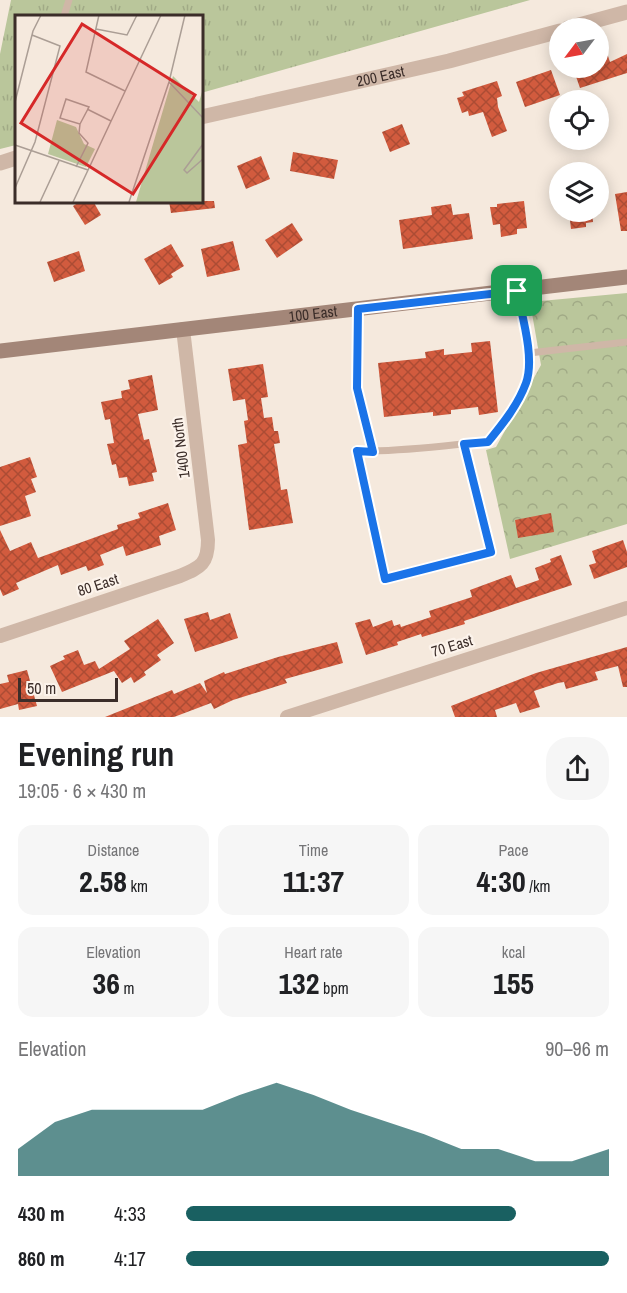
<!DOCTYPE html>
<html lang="en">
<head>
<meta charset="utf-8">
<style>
  body { margin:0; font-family:"Archivo Narrow",sans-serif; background:#f6f6f6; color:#202124; height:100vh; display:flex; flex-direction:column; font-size:22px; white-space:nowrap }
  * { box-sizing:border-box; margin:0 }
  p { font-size:20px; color:#757577 }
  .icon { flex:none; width:33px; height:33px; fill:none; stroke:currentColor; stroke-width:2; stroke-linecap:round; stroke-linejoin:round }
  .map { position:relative; height:717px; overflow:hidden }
  .side { display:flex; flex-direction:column; background:#fff; flex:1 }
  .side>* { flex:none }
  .needle { width:39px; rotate:238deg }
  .fabs { position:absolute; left:549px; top:18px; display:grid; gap:12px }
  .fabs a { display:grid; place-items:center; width:60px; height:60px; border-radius:50%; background:#fff; box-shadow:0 3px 15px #0003; font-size:30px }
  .scale { position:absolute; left:18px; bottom:15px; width:100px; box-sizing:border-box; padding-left:6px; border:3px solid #3b2d29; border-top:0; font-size:16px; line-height:21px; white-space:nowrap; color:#3b2d29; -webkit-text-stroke:4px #fcf3eb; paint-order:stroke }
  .pin { position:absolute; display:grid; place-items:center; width:51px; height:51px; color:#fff; margin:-26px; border-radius:12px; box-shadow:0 3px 9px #0006 }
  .round { display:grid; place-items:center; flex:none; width:63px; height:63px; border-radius:24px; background:#f6f6f6 }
  .summary { display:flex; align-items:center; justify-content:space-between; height:102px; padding:0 18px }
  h1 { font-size:33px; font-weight:700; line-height:45px }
  .figures { display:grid; grid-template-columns:repeat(3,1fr); gap:9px; height:102px; padding:6px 18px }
  .figures div { display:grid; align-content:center; border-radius:15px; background:#f6f6f6; text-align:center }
  .figures b { font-size:30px; font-weight:700 }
  .figures small { font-size:16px; font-weight:400 }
  .figures p { font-size:16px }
  .chart { height:168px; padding:12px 18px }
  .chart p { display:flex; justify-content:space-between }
  .chart svg { width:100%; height:108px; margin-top:6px; fill:#196061; opacity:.7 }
  ul { padding:0 18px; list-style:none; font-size:20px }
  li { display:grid; grid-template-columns:96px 72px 1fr; align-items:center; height:45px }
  li i { height:15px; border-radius:8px; background:#196061 }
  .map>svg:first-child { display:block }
  .grass { fill:url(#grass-tufts) }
  .park { fill:url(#park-crowns) }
  .building { fill:url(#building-cross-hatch) }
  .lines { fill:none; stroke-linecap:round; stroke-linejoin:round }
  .service { stroke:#cfb7a7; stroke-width:7 }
  .minor { stroke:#cfb7a7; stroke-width:14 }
  .tertiary { stroke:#cfb7a7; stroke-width:15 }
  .secondary { stroke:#a38678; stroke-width:15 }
  .route-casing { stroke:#fff; stroke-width:12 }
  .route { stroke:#1a73e8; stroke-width:8 }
  .labels { text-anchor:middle; stroke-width:4.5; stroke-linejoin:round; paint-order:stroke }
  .street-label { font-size:15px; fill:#3b2d29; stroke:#fcf3eb }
  .inset-road { fill:none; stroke:#ab9e95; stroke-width:1.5 }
  .view { fill:#d62828; fill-opacity:0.15; stroke:#d62828; stroke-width:3 }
  .inset-edge { fill:none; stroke:#3b2d29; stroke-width:3 }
</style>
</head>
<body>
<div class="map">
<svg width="627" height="717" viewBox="0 0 627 717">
  <defs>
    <pattern id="grass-tufts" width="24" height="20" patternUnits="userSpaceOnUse" patternTransform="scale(1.5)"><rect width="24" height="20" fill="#bac69b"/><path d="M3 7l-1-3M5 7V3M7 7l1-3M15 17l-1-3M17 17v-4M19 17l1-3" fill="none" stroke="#a1aa86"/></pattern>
    <pattern id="park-crowns" width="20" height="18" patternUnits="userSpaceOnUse" patternTransform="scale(1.5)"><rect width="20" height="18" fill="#bac69b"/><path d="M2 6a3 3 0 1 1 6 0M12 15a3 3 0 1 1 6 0" fill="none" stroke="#a1aa86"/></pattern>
    <pattern id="building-cross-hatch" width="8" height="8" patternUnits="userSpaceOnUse" patternTransform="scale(1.5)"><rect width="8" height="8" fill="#d25b3e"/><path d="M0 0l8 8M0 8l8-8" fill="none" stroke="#ac4c34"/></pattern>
  </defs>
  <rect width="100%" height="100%" fill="#f5e9dd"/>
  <polygon class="grass" points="11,0 530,0 201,93 201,16 16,16 16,145 0,149 0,54"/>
  <polygon class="park" points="627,293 627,524 510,559 486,450 496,447 541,365 530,302"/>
  <g class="building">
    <polygon points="607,53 610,62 627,54 627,73 580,88 573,68 598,68 598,56"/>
    <polygon points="551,70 560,95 525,107 516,82"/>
    <polygon points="497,81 502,96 497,98 498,107 507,131 492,137 483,112 469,116 468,111 462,113 457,98 464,96 462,92"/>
    <polygon points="402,124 410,144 390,152 382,132"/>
    <polygon points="293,152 338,160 334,179 290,171"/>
    <polygon points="261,156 270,179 246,189 237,166"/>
    <polygon points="627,192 627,231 621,231 615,194"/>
    <polygon points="81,201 93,201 101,215 85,225 73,206"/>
    <polygon points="169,201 214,201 215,208 171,213"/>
    <polygon points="524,201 527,228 517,229 517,234 501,237 500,224 493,225 490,207 497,207 497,204"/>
    <polygon points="451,204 453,215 469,213 473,239 403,249 399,220 432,215 431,207"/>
    <polygon points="569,212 592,212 593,222 586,223 586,227 571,229"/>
    <polygon points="292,223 303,240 277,258 265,240"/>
    <polygon points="233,241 240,270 207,277 201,249"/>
    <polygon points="171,244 184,266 171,274 173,277 159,285 144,259"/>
    <polygon points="79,251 85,271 54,282 47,262"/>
    <polygon points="490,341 498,412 479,415 478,407 451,410 451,414 433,416 433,412 384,417 378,363 426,358 425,352 444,349 444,355 472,352 471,343"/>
    <polygon points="263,364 268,397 261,398 264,418 272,417 274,431 278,431 280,443 274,444 278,469 281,490 287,489 293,523 249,530 238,445 247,443 244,421 248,420 245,399 233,401 228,369"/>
    <polygon points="152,375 158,410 138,414 144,440 149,439 157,472 152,473 154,481 129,486 127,477 119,478 116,464 112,465 107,444 114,443 110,419 105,420 101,402 122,398 121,391 130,389 128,380"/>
    <polygon points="30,457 37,477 31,479 36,492 25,496 31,516 0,526 0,467"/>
    <polygon points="168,503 176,530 159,536 161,545 126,556 123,546 100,555 104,565 88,571 86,566 61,575 58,565 16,583 19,589 3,596 0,589 0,530 10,551 31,542 38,558 118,529 117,525 140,518 138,513"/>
    <polygon points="551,513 554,532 518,538 515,520"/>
    <polygon points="623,540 627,552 627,567 594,579 589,565 596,563 592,551"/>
    <polygon points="561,555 572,585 464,621 465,624 422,637 421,634 397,642 398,645 366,655 355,623 370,619 373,627 392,620 394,626 400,624 401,627 431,617 429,611 472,597 470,590 511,575 516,588 539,580 535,568 551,562 550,559"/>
    <polygon points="208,612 210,620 230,613 238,638 195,652 184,619"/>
    <polygon points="158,619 174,643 157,655 161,660 144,672 146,675 134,683 131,677 122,683 114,671 62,692 50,666 65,659 63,656 78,650 84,665 95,661 99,669 130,649 124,641"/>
    <polygon points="337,642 343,663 285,679 287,683 233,700 214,709 211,703 174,717 105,717 172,690 174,694 200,683 207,693 204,681 224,672 225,674 278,657"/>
    <polygon points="627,647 627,687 623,687 618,666 595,672 598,680 566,689 564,682 558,683 534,691 540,707 520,713 516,703 495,710 497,717 455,717 451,706 536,673"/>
    <polygon points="27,670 37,706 19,710 18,704 0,709 0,684 9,682 7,675"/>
  </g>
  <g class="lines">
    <g class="service">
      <polyline points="64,16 69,0"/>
      <polyline points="517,291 529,353"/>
      <polyline points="358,309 357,388 373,452"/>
      <path d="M464,444L491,552L385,579L357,451C401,452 444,445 488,442L504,422L527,382L529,353L627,342"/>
    </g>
    <g class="minor">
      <path d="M0,636L180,576C201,567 208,564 208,540L183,329"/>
      <polyline points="287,717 627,608"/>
    </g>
    <g class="tertiary">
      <polyline points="568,28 627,12"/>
      <path id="s1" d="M201,117L449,61L560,31"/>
      <polyline points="0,163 16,158"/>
    </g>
    <path class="secondary" id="s2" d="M0,351L627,277"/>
  </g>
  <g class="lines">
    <g class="route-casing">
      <path id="route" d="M517,291C522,316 535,358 526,383C518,405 502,425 488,442L464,444L491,552L385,579L357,451L373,452L357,388L358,309Z"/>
    </g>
    <use href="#route" class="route"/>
  </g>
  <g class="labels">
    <g class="street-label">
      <text dy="5" stroke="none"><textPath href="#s1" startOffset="184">200 East</textPath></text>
      <text dy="5" stroke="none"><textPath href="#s2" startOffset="315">100 East</textPath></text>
      <text transform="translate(181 448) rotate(-97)" y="5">1400 North</text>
      <text transform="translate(98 585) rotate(-18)" y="5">80 East</text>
      <text transform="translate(452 646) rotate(-17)" y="5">70 East</text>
    </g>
  </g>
  <g transform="translate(15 15)">
    <rect width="188" height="188" fill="#f5e9dd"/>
    <path d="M158,61L184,87L187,77V187H121Z" fill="#bac69b"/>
    <path d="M42,105L61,112L69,129L80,134L71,152L33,139Z" fill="#bac69b"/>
    <path class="inset-road" d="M84,0L71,57L110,76M81,14L112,20L122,0M154,67L188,103M0,87L18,16L26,0M72,94L96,106M188,129L169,155L172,158L188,144M0,130L73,155M61,152L73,128L64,118L65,109L45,103L51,84L74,92L65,109M0,173L20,127L45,31L17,20M25,187L44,146M58,187L146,0M114,187L154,67L170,0"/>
    <path class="view" d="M67,9L180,80L118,179L6,108Z"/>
    <rect width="188" height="188" class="inset-edge"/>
  </g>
</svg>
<div class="fabs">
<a><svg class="needle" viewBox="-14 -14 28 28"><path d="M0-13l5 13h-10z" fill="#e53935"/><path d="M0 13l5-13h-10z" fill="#757577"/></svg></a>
<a><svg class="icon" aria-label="locate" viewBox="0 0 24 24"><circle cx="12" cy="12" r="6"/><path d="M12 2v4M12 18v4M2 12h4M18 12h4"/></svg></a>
<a><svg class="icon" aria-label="layers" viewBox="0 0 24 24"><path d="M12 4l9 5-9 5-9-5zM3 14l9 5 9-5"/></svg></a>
</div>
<div class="scale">50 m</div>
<div class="pin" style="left:517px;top:291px;background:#1e9e55"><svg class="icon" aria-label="arrive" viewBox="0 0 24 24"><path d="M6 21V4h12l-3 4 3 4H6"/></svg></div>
</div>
<section class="side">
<div class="summary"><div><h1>Evening run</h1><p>19:05 · 6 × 430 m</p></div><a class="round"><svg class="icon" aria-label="share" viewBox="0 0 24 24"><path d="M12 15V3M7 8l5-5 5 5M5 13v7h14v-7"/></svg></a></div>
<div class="figures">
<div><p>Distance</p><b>2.58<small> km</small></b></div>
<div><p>Time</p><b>11:37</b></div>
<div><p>Pace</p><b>4:30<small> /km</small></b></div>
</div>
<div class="figures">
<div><p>Elevation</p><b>36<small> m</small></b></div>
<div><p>Heart rate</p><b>132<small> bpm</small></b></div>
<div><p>kcal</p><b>155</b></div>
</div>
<div class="chart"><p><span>Elevation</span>90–96 m</p>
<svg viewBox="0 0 160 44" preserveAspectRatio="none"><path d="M0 44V33L10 22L20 17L30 17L40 17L50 17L60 11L70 6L80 11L90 17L100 22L110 27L120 33L130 33L140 38L150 38L160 33V44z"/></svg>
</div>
<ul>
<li><b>430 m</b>4:33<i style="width:78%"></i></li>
<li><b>860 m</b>4:17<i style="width:100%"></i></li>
</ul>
</section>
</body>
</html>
